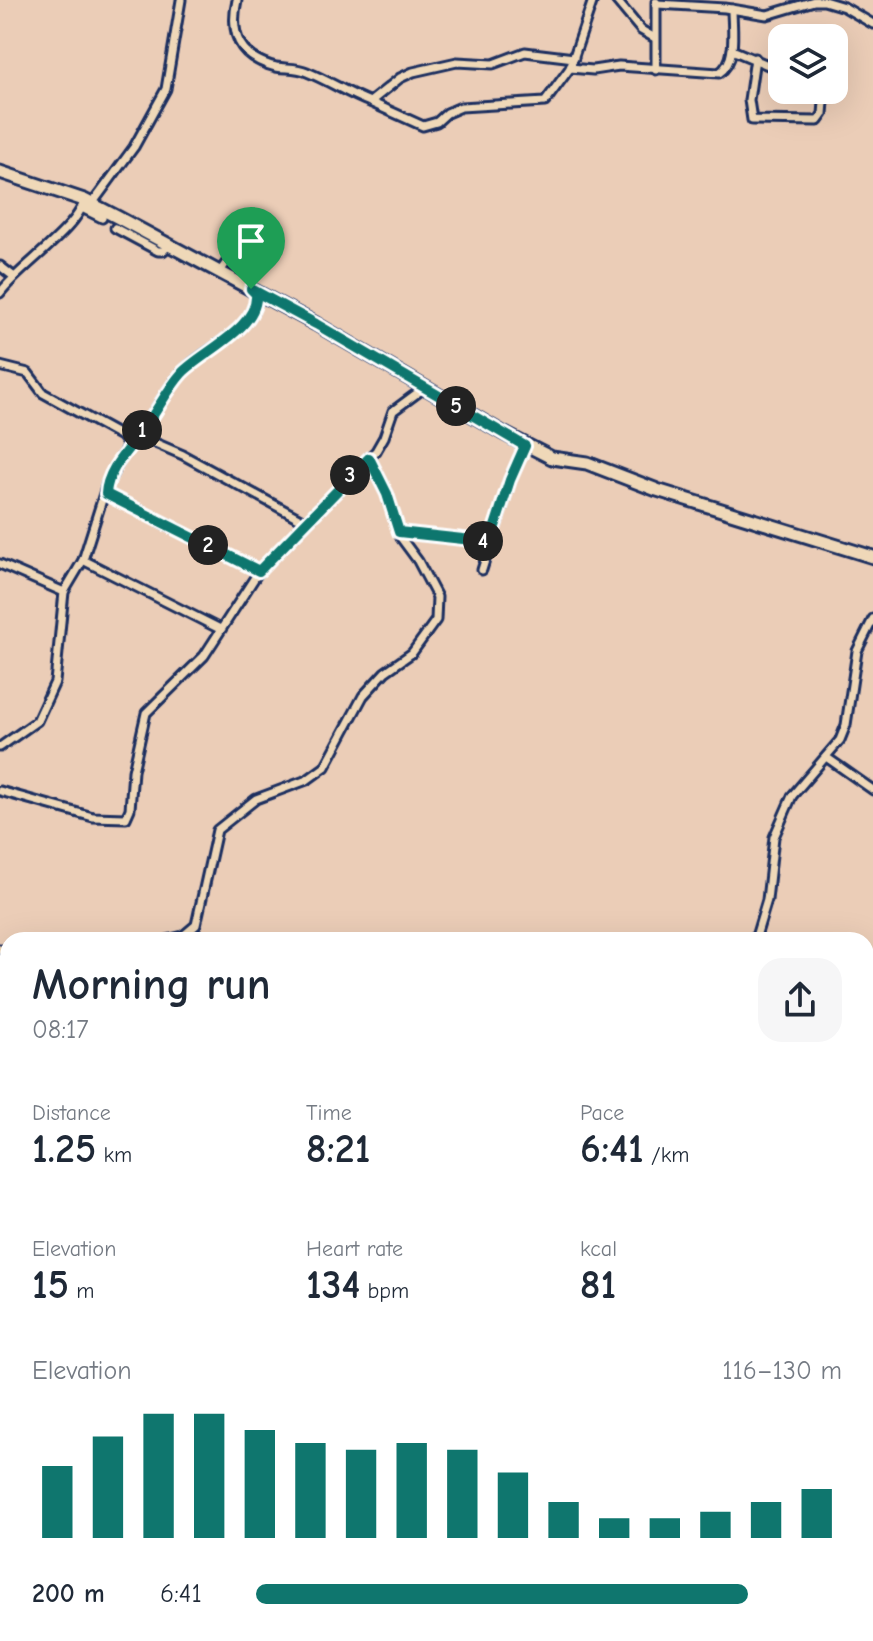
<!DOCTYPE html>
<html lang="en">
<head>
<meta charset="utf-8">
<style>
  body { margin:0; font-family:"Comic Neue",sans-serif; background:#f6f6f7; color:#1f2937; height:100vh; display:flex; flex-direction:column; font-size:30px; white-space:nowrap }
  * { box-sizing:border-box; margin:0 }
  p { font-size:26px; color:#747a83 }
  .icon { flex:none; width:44px; height:44px; fill:none; stroke:currentColor; stroke-width:2; stroke-linecap:round; stroke-linejoin:round }
  .map { position:relative; flex:1; overflow:hidden }
  .details { position:absolute; left:0px; top:932px; width:874px; height:710px; display:flex; flex-direction:column; background:#fff; border-radius:24px 24px 0 0; box-shadow:0 8px 32px #0002 }
  .details>* { flex:none }
  .buttons { position:absolute; left:768px; top:24px; display:grid; gap:16px }
  .buttons a { display:grid; place-items:center; width:80px; height:80px; border-radius:16px; background:#fff; box-shadow:0 8px 32px #0002; font-size:40px }
  .pin { position:absolute; display:grid; place-items:center; width:68px; height:68px; color:#fff; margin:-82px -34px; border-radius:50% 50% 50% 0; rotate:-45deg; box-shadow:0 0 8px #0007 }
  .pin .icon { rotate:45deg }
  .km { position:absolute; width:40px; height:40px; margin:-20px; border-radius:50%; background:#222; color:#fff; font-size:22px; line-height:40px; text-align:center }
  .round { display:grid; place-items:center; flex:none; width:84px; height:84px; border-radius:24px; background:#f6f6f7 }
  .summary { display:flex; align-items:center; justify-content:space-between; height:136px; padding:0 32px }
  h1 { font-size:44px; font-weight:700; line-height:60px }
  .stats { display:grid; grid-template-columns:repeat(3,1fr); gap:12px; height:136px; padding:8px 32px }
  .stats div { display:grid; align-content:center }
  .stats b { font-size:40px; font-weight:700 }
  .stats small { font-size:22px; font-weight:400 }
  .stats p { font-size:22px }
  .chart { height:224px; padding:16px 32px }
  .chart p { display:flex; justify-content:space-between }
  .chart svg { width:100%; height:144px; margin-top:8px; stroke:#0f766e; stroke-width:6 }
  ul { padding:0 32px; list-style:none; font-size:26px }
  li { display:grid; grid-template-columns:128px 96px 1fr; align-items:center; height:60px }
  li i { height:20px; border-radius:10px; background:#0f766e }
  .map>svg:first-child { display:block }
  .lines { fill:none; stroke-linecap:round; stroke-linejoin:round }
  .minor-casing { stroke:#1b2f5e; stroke-width:13 }
  .primary-casing { stroke:#1b2f5e; stroke-width:17 }
  .minor { stroke:#efd8b8; stroke-width:7 }
  .primary { stroke:#efd8b8; stroke-width:11 }
  .route-casing { stroke:#fff; stroke-width:16 }
  .route { stroke:#0f766e; stroke-width:10 }
</style>
</head>
<body>
<div class="map">
<svg width="873" height="1641" viewBox="0 0 873 1641">
  <rect width="100%" height="100%" fill="#ebcdb7"/>
  <filter id="ink" filterUnits="userSpaceOnUse"><feTurbulence type="fractalNoise" baseFrequency=".0125" numOctaves="2"/><feDisplacementMap in="SourceGraphic" scale="16" xChannelSelector="R" yChannelSelector="G"/><feConvolveMatrix kernelMatrix="1 2 1 2 8 2 1 2 1" color-interpolation-filters="sRGB"/></filter>
  <g filter="url(#ink)">
    <g class="lines">
      <g class="minor-casing">
        <g id="minor">
          <path d="M237,0C229,35 240,58 276,67C287,69 296,67 307,72C329,81 349,94 370,102L400,78L413,72L457,62L493,64L525,52L574,58"/>
          <polyline points="616,0 641,30 655,38"/>
          <polyline points="657,4 725,8 767,15 814,1 824,1 844,7 873,24"/>
          <polyline points="732,50 782,71"/>
          <polyline points="755,58 749,100 752,120 818,121 823,114 825,90"/>
          <path d="M570,68L593,70L619,66L719,73C738,61 732,29 732,9"/>
          <polyline points="656,70 656,2"/>
          <polyline points="370,102 423,126 437,122 447,113 461,107 545,102 570,68 593,0"/>
          <polyline points="92,204 134,147 166,89 181,0"/>
          <polyline points="82,208 102,218"/>
          <polyline points="115,228 158,251 163,251 169,245"/>
          <polyline points="0,266 13,276"/>
          <polyline points="219,273 236,249 243,244 273,255"/>
          <path d="M0,293C19,267 80,227 84,200"/>
          <polyline points="0,366 28,373 43,393 121,436 128,445 107,484 83,560 64,592 55,682 37,721 0,747"/>
          <polyline points="139,436 183,455 306,522"/>
          <path d="M128,445C153,423 164,388 190,365C210,347 259,326 256,294L253,291"/>
          <polyline points="106,494 259,571"/>
          <polyline points="399,532 490,542"/>
          <polyline points="83,560 220,629"/>
          <polyline points="0,564 64,592"/>
          <polyline points="482,570 510,480 525,446"/>
          <polyline points="826,757 873,790"/>
          <polyline points="0,791 93,817 126,818 130,809 133,771 146,713 204,656 259,571 376,451 384,437 393,411 424,388"/>
          <polyline points="167,940 183,936 196,925 217,830 256,799 307,780 325,767 363,696 385,672 412,653 436,620 437,597 418,561 401,538 387,494 369,458"/>
          <polyline points="755,940 767,900 774,837 792,796 840,740 846,725 857,651 873,619"/>
          <polyline points="0,949 8,953"/>
          <polyline points="866,1004 873,997"/>
          <polyline points="866,1116 873,1121"/>
          <polyline points="0,1119 8,1090"/>
          <polyline points="866,1232 873,1236"/>
          <polyline points="866,1301 873,1287"/>
          <polyline points="0,1314 8,1318"/>
          <polyline points="866,1410 873,1412"/>
          <polyline points="0,1494 8,1494"/>
          <polyline points="0,1565 8,1565"/>
          <polyline points="190,1634 190,1641"/>
          <polyline points="0,1635 8,1632"/>
          <polyline points="71,1641 72,1634"/>
          <polyline points="666,1641 677,1634"/>
        </g>
      </g>
      <g class="primary-casing">
        <polyline id="primary" points="0,172 84,200 117,217 316,324 503,433 552,458 587,463 657,490 873,557"/>
      </g>
      <use href="#minor" class="minor"/>
      <use href="#primary" class="primary"/>
    </g>
  </g>
  <g class="lines" filter="url(#ink)">
    <g class="route-casing">
      <path id="route" d="M251,289L316,324L525,446L510,480L490,542L399,532L387,494L369,458L259,571L106,494C107,471 126,452 139,435C155,416 165,392 182,373C202,352 259,328 256,294Z"/>
    </g>
    <use href="#route" class="route"/>
  </g>
</svg>
<div class="buttons">
<a><svg class="icon" aria-label="layers" viewBox="0 0 24 24"><path d="M12 4l9 5-9 5-9-5zM3 14l9 5 9-5"/></svg></a>
</div>
<div class="pin" style="left:251px;top:289px;background:#1e9e55"><svg class="icon" aria-label="arrive" viewBox="0 0 24 24"><path d="M6 21V4h12l-3 4 3 4H6"/></svg></div>
<b class="km" style="left:142px;top:430px">1</b>
<b class="km" style="left:208px;top:545px">2</b>
<b class="km" style="left:350px;top:475px">3</b>
<b class="km" style="left:483px;top:541px">4</b>
<b class="km" style="left:456px;top:406px">5</b>
<section class="details">
<div class="summary"><div><h1>Morning run</h1><p>08:17</p></div><a class="round"><svg class="icon" aria-label="share" viewBox="0 0 24 24"><path d="M12 15V3M7 8l5-5 5 5M5 13v7h14v-7"/></svg></a></div>
<div class="stats">
<div><p>Distance</p><b>1.25<small> km</small></b></div>
<div><p>Time</p><b>8:21</b></div>
<div><p>Pace</p><b>6:41<small> /km</small></b></div>
</div>
<div class="stats">
<div><p>Elevation</p><b>15<small> m</small></b></div>
<div><p>Heart rate</p><b>134<small> bpm</small></b></div>
<div><p>kcal</p><b>81</b></div>
</div>
<div class="chart"><p><span>Elevation</span>116–130 m</p>
<svg viewBox="0 0 160 44" preserveAspectRatio="none"><path d="M5 44V22M15 44V13M25 44V6M35 44V6M45 44V11M55 44V15M65 44V17M75 44V15M85 44V17M95 44V24M105 44V33M115 44V38M125 44V38M135 44V36M145 44V33M155 44V29"/></svg>
</div>
<ul>
<li><b>200 m</b>6:41<i style="width:84%"></i></li>
</ul>
</section>
</div>
</body>
</html>
